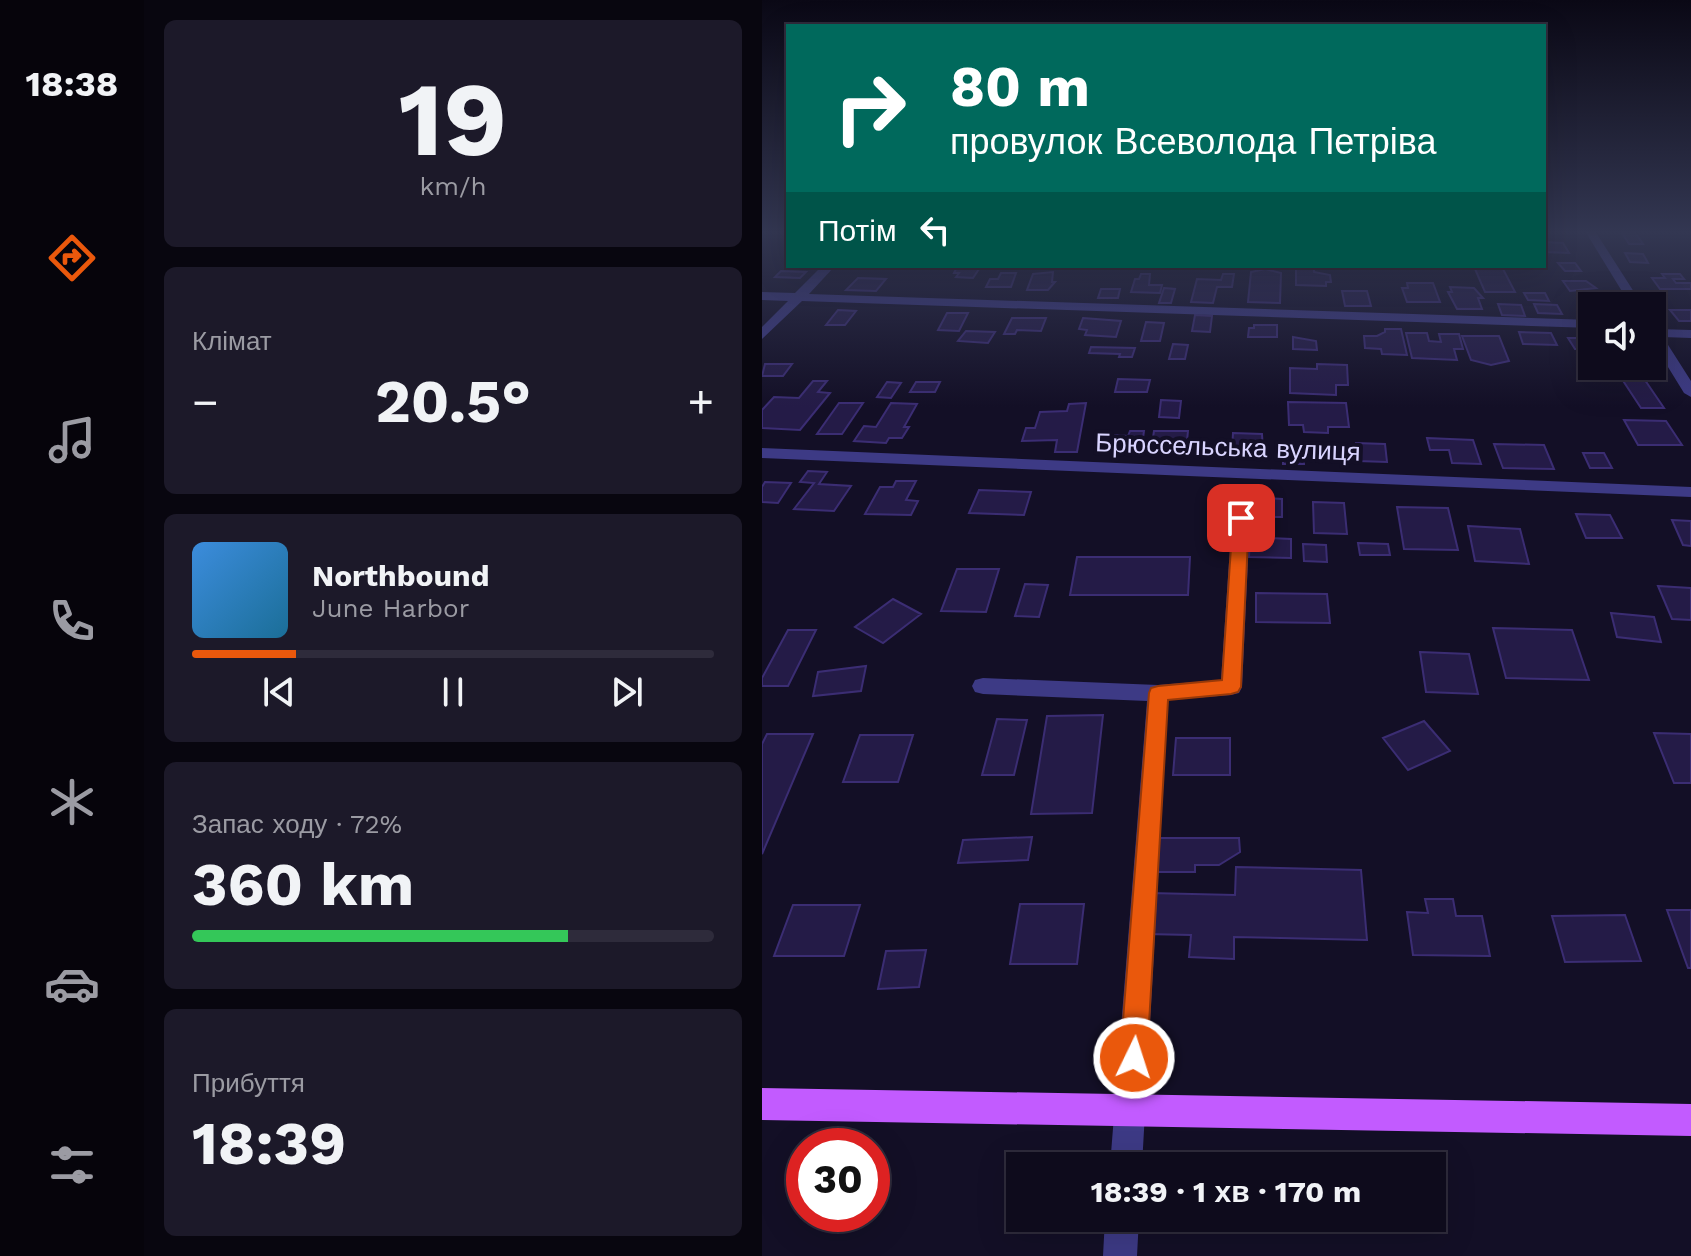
<!DOCTYPE html>
<html lang="uk">
<head>
<meta charset="utf-8">
<style>
  body { margin:0; font-family:"Work Sans",sans-serif; background:#1c1929; color:#f1f3f6; height:100vh; display:flex; flex-direction:column; font-size:30px; white-space:nowrap }
  * { box-sizing:border-box; margin:0 }
  p { font-size:26px; color:#9b9ba3 }
  .icon { flex:none; width:44px; height:44px; fill:none; stroke:currentColor; stroke-width:2; stroke-linecap:round; stroke-linejoin:round }
  .map { position:relative; flex:1; overflow:hidden }
  .sheet { display:flex; flex-direction:column; gap:20px; padding:20px; background:#08060f; width:618px }
  .sheet>* { flex:none }
  .guide { position:absolute; left:24px; top:24px; width:760px; height:244px; border-radius:0px; box-shadow:0 8px 32px #0002,0 0 0 2px #2e2b3b; background:#00695c; color:#fff; overflow:hidden }
  .fabs { position:absolute; left:816px; top:292px; display:grid; gap:16px }
  .fabs a { display:grid; place-items:center; width:88px; height:88px; border-radius:0px; background:#0e0b1c; box-shadow:0 8px 32px #0002,0 0 0 2px #2e2b3b; font-size:40px }
  .speed { position:absolute; left:24px; top:1128px; display:flex; gap:16px; font-size:40px; font-weight:700; text-align:center }
  .speed>* { display:grid; place-content:center; width:104px; height:104px; border-radius:50%; background:#0e0b1c; box-shadow:0 8px 32px #0002,0 0 0 2px #2e2b3b; line-height:1 }
  .speed .limit { border:12px solid #d22; background:#fff; color:#111 }
  .pin { position:absolute; display:grid; place-items:center; width:68px; height:68px; color:#fff; margin:-34px; border-radius:16px; box-shadow:0 4px 12px #0006 }
  .me { position:absolute; width:88px; margin:-44px; rotate:4deg; stroke-linejoin:round; filter:drop-shadow(0 0 6px #0008) }
  .turn { display:flex; align-items:center; gap:28px; height:168px; padding:0 32px; font-size:36px }
  .turn .icon { width:104px; height:104px; stroke-width:2.5 }
  .turn b { display:block; font-size:56px; line-height:68px }
  .then { display:flex; align-items:center; height:76px; padding:0 32px; background:#0003; gap:16px; font-size:30px }
  .big { font-size:60px; font-weight:700; line-height:1.1 }
  .sheet .card { flex:1; display:flex; flex-direction:column; justify-content:center; gap:12px; min-width:0; padding:0 28px; border-radius:12px; background:#1c1929 }
  .sheet .dial { align-items:center; gap:0 }
  .dial b { font-size:104px; line-height:1 }
  .song { display:flex; align-items:center; gap:24px }
  .cover { width:96px; height:96px; border-radius:12px; background:linear-gradient(135deg,hsl(210 70% 55%),hsl(200 70% 35%)) }
  .played { height:8px; border-radius:4px; background:linear-gradient(90deg,#ea580c 20%,#2e2b3b 20%) }
  .keys { display:flex; justify-content:space-around; direction:ltr }
  .heat { display:flex; justify-content:space-between; align-items:center; font-size:44px; direction:ltr }
  .charge { height:12px; border-radius:6px; background:linear-gradient(90deg,#34c759 72%,#2e2b3b 0) }
  .trip { position:absolute; left:244px; top:1152px; width:440px; height:80px; border-radius:0px; background:#0e0b1c; box-shadow:0 8px 32px #0002,0 0 0 2px #2e2b3b; font-weight:700; line-height:80px; text-align:center }
  main { display:flex; flex:1; min-height:0 }
  .dock { display:flex; flex-direction:column; width:144px; justify-content:space-around; align-items:center; background:#06040b; color:#9b9ba3 }
  .dock .icon { width:56px; height:56px }
  .dock .active { color:#ea580c }
  .dock b { font-size:36px; color:#f1f3f6 }
  .map>svg:first-child { display:block }
  .building { fill:#241b47; stroke:#3b2d73; stroke-width:2 }
  .lines { fill:none; stroke-linecap:round; stroke-linejoin:round }
  .minor { fill:#3d3a85; fill-rule:evenodd }
  .major { fill:#c25bff; fill-rule:evenodd }
  .route { fill:#ea580c; stroke:#983908; stroke-width:2 }
  .labels { text-anchor:middle; stroke-width:8; stroke-linejoin:round; paint-order:stroke }
  .street-label { font-size:26px; fill:#d9d4ff; stroke:#130f26 }
</style>
</head>
<body>
<main>
<nav class="dock">
<b>18:38</b>
<svg class="icon active" aria-label="directions" viewBox="0 0 24 24"><path d="M12 3l9 9-9 9-9-9zM9 14v-3h6M13 9l2 2-2 2"/></svg>
<svg class="icon" aria-label="music" viewBox="0 0 24 24"><path d="M9 18V5l10-2v13"/><circle cx="6" cy="18" r="3"/><circle cx="16" cy="16" r="3"/></svg>
<svg class="icon" aria-label="phone" viewBox="0 0 24 24"><path d="M5 4h4l2 5-3 2q2 4 5 5l2-3 5 2v4C11 20 4 13 5 4z"/></svg>
<svg class="icon" aria-label="climate" viewBox="0 0 24 24"><path d="M12 3v18M4 7l16 10M4 17L20 7"/></svg>
<svg class="icon" aria-label="car" viewBox="0 0 24 24"><path d="M5 17H2v-5l4-1 3-4h7l3 4 3 1v5h-3M9 17h6M6 11h13"/><circle cx="7" cy="17" r="2"/><circle cx="17" cy="17" r="2"/></svg>
<svg class="icon" aria-label="filters" viewBox="0 0 24 24"><path d="M4 7h16M4 17h16"/><circle cx="9" cy="7" r="2"/><circle cx="15" cy="17" r="2"/></svg>
</nav>
<section class="sheet">
<div class="card dial"><b>19</b><p>km/h</p></div>
<div class="card"><p>Клімат</p>
<div class="heat"><a>−</a><b class="big">20.5°</b><a>+</a></div>
</div>
<div class="card">
<div class="song"><i class="cover"></i><div><b>Northbound</b><p>June Harbor</p></div></div>
<div class="played"></div>
<div class="keys"><svg class="icon" aria-label="previous" viewBox="0 0 24 24"><path d="M18 5L8 12l10 7zM5 5v14"/></svg><svg class="icon" aria-label="pause" viewBox="0 0 24 24"><path d="M8 5v14M16 5v14"/></svg><svg class="icon" aria-label="next" viewBox="0 0 24 24"><path d="M6 5l10 7-10 7zM19 5v14"/></svg></div>
</div>
<div class="card"><p>Запас ходу · 72%</p><b class="big">360 km</b><div class="charge"></div></div>
<div class="card"><p>Прибуття</p><b class="big">18:39</b></div>
</section>
<div class="map">
<svg width="929" height="1256" viewBox="0 0 929 1256">
  <rect width="100%" height="100%" fill="#130f26"/>
  <path class="building" d="M859,231H872L881,244H867Z
    M782,242L801,243L807,253L782,252Z
    M863,253L881,254L886,263L868,262Z
    M796,263H813L819,271H803Z
    M170,266H219L211,278L194,277L197,273H192L194,269H168Z
    M534,266H552V272L568,275L569,282H564V286L534,285Z
    M503,269L519,273L518,303L486,302L489,272Z
    M713,269H741L753,292H723Z
    M19,271L44,272L38,278L13,277Z
    M291,272L290,282H293L286,290H265L271,274Z
    M239,273H254L249,287H224L228,279H236Z
    M379,274H388L387,285H400L398,293L369,292L373,279H377Z
    M461,274H472L470,287H455L451,303L429,302L435,279L459,280Z
    M900,274H918L922,279H911L914,283H929V289H898L890,278H903Z
    M96,278L124,279L114,291L84,290Z
    M801,281H824L834,288L808,291Z
    M645,283H671L678,302H645L640,288H646Z
    M688,287L712,288L721,298H716L720,309H695L686,292H690Z
    M402,288L413,289L409,303H397Z
    M339,289H358L356,298H336Z
    M580,291H605L609,306H583Z
    M762,293H783L787,301L766,300Z
    M736,304L759,305L763,316L740,315Z
    M772,304L795,305L800,314L776,313Z
    M76,310L94,311L83,325H64Z
    M908,310H929V321H917Z
    M185,313H206L197,331L176,330Z
    M433,315L450,316L448,332L430,331Z
    M250,318H284L279,331L255,330L253,334H242Z
    M321,318L359,321L354,337L323,335L325,330L317,329Z
    M384,322L402,323L398,341H379Z
    M492,325H515V337H486L487,328H492Z
    M623,329H639L645,355L620,354L619,349L603,348L602,336H615L623,332Z
    M204,331L233,332L226,343L196,341Z
    M757,332L789,333L795,345L761,344Z
    M644,333H665L667,341L679,342L677,334H697L701,349H692L695,360L650,358Z
    M700,336H737L747,361L729,365L709,360Z
    M531,337L554,341L555,350L531,349Z
    M806,338H826L830,343V359L820,349H813Z
    M411,344L426,345L423,359H407Z
    M329,347L373,348L370,357H357L358,354L327,353Z
    M3,364H30L21,376H0Z
    M555,364L585,365L586,385H574V395L528,393V368L555,369Z
    M852,367H874L902,408H879Z
    M356,379L388,380L385,392H353Z
    M51,381H65L56,392L68,393L38,430L0,428V410L12,397L37,398Z
    M125,382L139,383L129,398L115,397Z
    M154,382H178L173,392H148Z
    M399,400L419,401L417,418L397,417Z
    M526,402L584,403L587,427H566V433L542,432L541,425H527Z
    M77,403H101L80,434H55Z
    M129,403L155,404L142,427H147L140,438H127L124,443L92,441L102,426L114,427Z
    M324,403L315,452H293L295,440L260,441L264,428H273L278,412L305,411L307,404Z
    M862,420L904,421L920,445H876Z
    M368,431H382L379,452L350,451L353,435L366,436Z
    M392,431H426L424,450H389Z
    M471,433L500,434L501,451H470Z
    M665,438L711,440L719,464L690,463L687,450H668Z
    M594,443L623,444L625,462L596,461Z
    M732,444L782,445L792,469L741,468Z
    M521,445H541L542,464H521Z
    M821,453H842L850,468H828Z
    M46,471L65,472L57,484L89,486L72,511L32,509L52,483L38,482Z
    M134,481H154L144,500L156,501L149,515L103,514L118,487H131Z
    M3,482L29,483L16,503L0,502V487Z
    M217,490L269,492L262,515L207,513Z
    M465,498H483V512H465Z
    M502,498L520,499V517H501Z
    M551,502L582,503L585,534L552,533Z
    M635,507L686,508L696,550L642,549Z
    M814,514L848,515L860,538H824Z
    M910,520L929,521V546L921,545Z
    M706,526L758,529L767,564L713,561Z
    M488,537L529,539V558L487,557Z
    M596,543L626,544L628,555H598Z
    M541,544L564,545L565,562L542,561Z
    M315,557H428L426,595H308Z
    M195,569H237L224,612L179,611Z
    M263,584L286,585L277,617L253,616Z
    M896,586L929,588V620L910,619Z
    M494,593L565,594L568,623L494,622Z
    M131,599L159,614L121,643L93,627Z
    M849,613L892,617L899,642L855,637Z
    M731,628L810,630L827,680L744,678Z
    M26,630H54L26,686H0V678Z
    M658,652L707,654L716,694L664,692Z
    M104,666L99,691L51,696L56,672Z
    M341,715L330,813L269,814L285,716Z
    M235,719L265,720L252,775H220Z
    M662,721L688,751L646,770L621,738Z
    M892,733L929,734V783H912Z
    M5,734H51L0,854V744Z
    M98,735H151L136,782H81Z
    M414,738H468V775H411Z
    M270,837L266,860L196,863L201,840Z
    M392,838H477L478,852L457,865H433V872H390Z
    M474,867L599,870L605,940L472,937V959L427,957L429,935L384,934L388,893L473,895Z
    M663,899H691L694,916H720L728,956L651,955L645,912L666,913Z
    M258,904H322L315,964H248Z
    M31,905H98L82,956H12Z
    M905,910H929V968H926Z
    M863,915L879,961L803,962L790,916Z
    M164,950L157,987L116,989L124,951Z"/>
  <g class="lines">
    <path class="minor" d="M823,231H833L881,306H869Z
      M60,266H73L47,294L830,320V328L40,301L0,339V327L26,301L0,300V292L33,293Z
      M890,326L896,329L929,330V338L901,337L929,381V397L922,393L890,341Z
      M0,448L929,487V497L0,458Z
      M479,513L488,518L480,687L477,693L469,695L406,700L380,1166H348L385,701L221,694L213,692L210,686L213,680L221,678L396,685L459,680L470,518Z
      M343,1218H377L375,1256H341Z"/>
    <path class="major" d="M0,1088L929,1104V1136L0,1120Z"/>
  </g>
  <linearGradient id="sky" x2="0" y2="1"><stop stop-color="#0a0815"/><stop offset="0.57" stop-color="#333752"/><stop offset="1" stop-color="#333752" stop-opacity="0"/></linearGradient>
  <rect width="929" height="407" fill="url(#sky)"/>
  <path class="route" d="M479,513L487,518L479,687L476,692L469,694L406,700L385,1058L381,1067L372,1071L362,1067L358,1058L387,693L389,688L396,686L460,680L471,518Z"/>
  <g class="labels">
    <g class="street-label">
      <text transform="translate(466 447) rotate(2)" y="9">Брюссельська вулиця</text>
    </g>
  </g>
</svg>
<div class="fabs">
<a><svg class="icon" aria-label="sound" viewBox="0 0 24 24"><path d="M4 9h4l5-4v14l-5-4H4zM17 9q2 3 0 6"/></svg></a>
</div>
<div class="speed"><div class="limit">30</div></div>
<div class="pin" style="left:479px;top:518px;background:#d93025"><svg class="icon" aria-label="arrive" viewBox="0 0 24 24"><path d="M6 21V4h12l-3 4 3 4H6"/></svg></div>
<svg class="me" style="left:372px;top:1058px" viewBox="-20 -20 40 40"><circle r="17" fill="#ea580c" stroke="#fff" stroke-width="3"/><path d="M0-11L8 9 0 5-8 9z" fill="#fff"/></svg>
<div class="trip">18:39 · 1 хв · 170 m</div>
<div class="guide">
<div class="turn"><svg class="icon" aria-label="right" viewBox="0 0 24 24"><path d="M7 20v-9h11M14 6l5 5-5 5"/></svg><div><b>80 m</b>провулок Всеволода Петріва</div></div>
<div class="then">Потім<svg class="icon" aria-label="left" viewBox="0 0 24 24"><path d="M17 20v-9H6M10 6l-5 5 5 5"/></svg></div>
</div>
</div>
</main>
</body>
</html>
